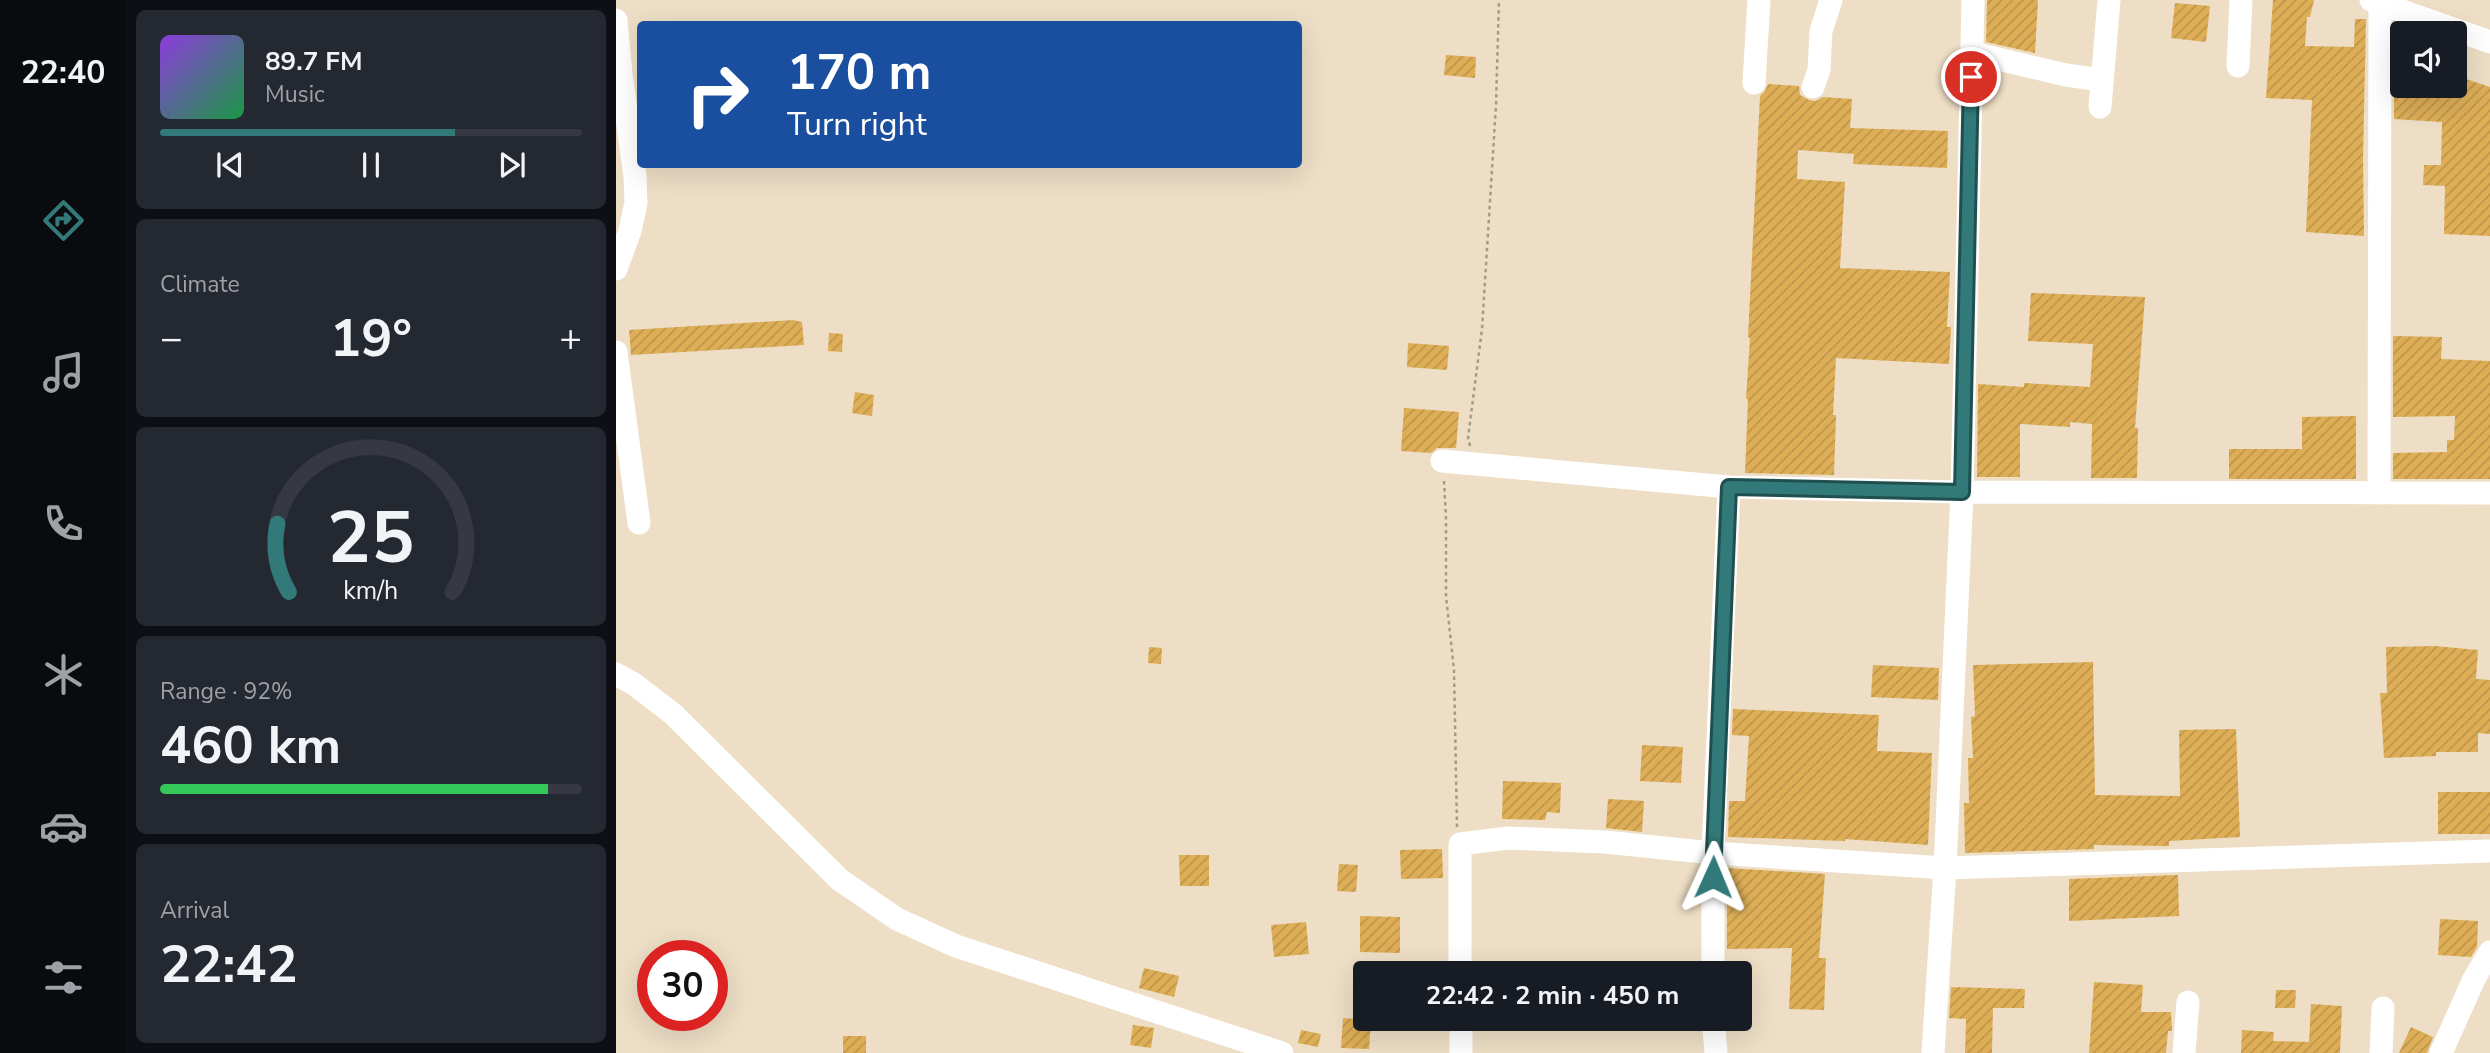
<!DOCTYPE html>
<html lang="en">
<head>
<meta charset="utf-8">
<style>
  body { margin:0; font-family:"Nunito Sans",sans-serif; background:#242831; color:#f1f3f6; height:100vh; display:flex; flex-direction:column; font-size:26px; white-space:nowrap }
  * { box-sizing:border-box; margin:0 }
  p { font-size:23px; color:#9ea1a6 }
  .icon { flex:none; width:38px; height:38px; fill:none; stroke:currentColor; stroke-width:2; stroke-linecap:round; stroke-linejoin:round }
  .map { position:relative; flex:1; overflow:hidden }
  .side { display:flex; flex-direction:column; gap:10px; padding:10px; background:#0d0f14; width:490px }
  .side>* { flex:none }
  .top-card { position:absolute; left:21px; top:21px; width:665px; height:147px; border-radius:7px; box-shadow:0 7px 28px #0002; background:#1a4fa0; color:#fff; overflow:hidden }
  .tools { position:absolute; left:1774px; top:21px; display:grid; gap:14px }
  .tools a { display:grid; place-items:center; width:77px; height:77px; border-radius:7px; background:#171b24; box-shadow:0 7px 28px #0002; font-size:35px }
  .speed { position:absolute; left:21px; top:940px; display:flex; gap:14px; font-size:35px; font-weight:700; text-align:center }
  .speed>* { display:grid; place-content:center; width:91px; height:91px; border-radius:50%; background:#171b24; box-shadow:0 7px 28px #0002; line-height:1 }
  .speed .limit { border:10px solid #d22; background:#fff; color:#111 }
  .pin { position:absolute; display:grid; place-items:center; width:60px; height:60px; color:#fff; margin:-30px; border:4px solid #fff; border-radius:50%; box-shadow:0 2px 7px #0007 }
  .me { position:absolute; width:77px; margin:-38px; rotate:1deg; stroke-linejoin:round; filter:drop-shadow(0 0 5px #0008) }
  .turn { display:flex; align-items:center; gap:24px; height:147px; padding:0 35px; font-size:32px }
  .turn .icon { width:91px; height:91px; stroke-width:2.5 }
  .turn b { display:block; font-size:49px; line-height:60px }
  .big { font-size:52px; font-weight:700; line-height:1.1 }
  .side .widget { flex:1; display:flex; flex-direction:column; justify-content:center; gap:10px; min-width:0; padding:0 24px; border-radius:10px; background:#242831 }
  .side .dial { align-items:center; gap:0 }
  .dial svg { height:182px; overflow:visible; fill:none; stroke:#363941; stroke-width:7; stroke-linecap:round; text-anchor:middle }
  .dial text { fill:#f1f3f6; stroke:none }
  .song { display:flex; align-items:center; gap:21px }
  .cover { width:84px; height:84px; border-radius:10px; background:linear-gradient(135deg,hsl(270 70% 55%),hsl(140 70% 35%)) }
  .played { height:7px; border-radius:4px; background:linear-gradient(90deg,#317a79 70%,#363941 70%) }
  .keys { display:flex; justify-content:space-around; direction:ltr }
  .heat { display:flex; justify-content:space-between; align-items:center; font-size:38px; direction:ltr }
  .charge { height:10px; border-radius:5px; background:linear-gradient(90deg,#34c759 92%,#363941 0) }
  .trip { position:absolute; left:737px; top:961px; width:399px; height:70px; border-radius:7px; background:#171b24; box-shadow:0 7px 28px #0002; font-weight:700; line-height:70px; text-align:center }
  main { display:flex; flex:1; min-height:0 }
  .tabs { display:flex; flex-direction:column; width:126px; justify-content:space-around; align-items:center; background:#090b0e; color:#9ea1a6 }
  .tabs .icon { width:49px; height:49px }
  .tabs .on { color:#317a79 }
  .tabs b { font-size:32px; color:#f1f3f6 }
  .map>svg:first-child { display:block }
  .building { fill:url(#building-hatch) }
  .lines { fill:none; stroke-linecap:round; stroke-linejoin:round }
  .path { stroke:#a59a86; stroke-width:2.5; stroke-dasharray:3.5 3.5; stroke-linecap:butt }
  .minor { stroke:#fff; stroke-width:23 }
  .route-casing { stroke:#204f4f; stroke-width:18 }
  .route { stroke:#317a79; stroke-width:12 }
</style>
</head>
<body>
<main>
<nav class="tabs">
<b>22:40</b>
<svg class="icon on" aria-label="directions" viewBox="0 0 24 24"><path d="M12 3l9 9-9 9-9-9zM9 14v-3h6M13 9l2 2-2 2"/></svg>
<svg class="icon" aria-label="music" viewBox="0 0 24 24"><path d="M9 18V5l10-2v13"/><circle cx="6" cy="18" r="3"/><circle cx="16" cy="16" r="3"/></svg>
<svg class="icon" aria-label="phone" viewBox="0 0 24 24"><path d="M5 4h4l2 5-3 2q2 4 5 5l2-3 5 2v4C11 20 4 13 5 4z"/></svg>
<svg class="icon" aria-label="climate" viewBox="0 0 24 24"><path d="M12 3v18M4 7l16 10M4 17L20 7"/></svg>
<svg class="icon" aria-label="car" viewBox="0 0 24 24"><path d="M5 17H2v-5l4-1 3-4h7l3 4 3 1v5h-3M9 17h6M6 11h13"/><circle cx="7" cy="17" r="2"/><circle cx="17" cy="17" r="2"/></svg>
<svg class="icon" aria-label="filters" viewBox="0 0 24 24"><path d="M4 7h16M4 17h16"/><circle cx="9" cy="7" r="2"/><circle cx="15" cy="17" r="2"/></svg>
</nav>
<section class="side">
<div class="widget">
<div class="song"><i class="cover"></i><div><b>89.7 FM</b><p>Music</p></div></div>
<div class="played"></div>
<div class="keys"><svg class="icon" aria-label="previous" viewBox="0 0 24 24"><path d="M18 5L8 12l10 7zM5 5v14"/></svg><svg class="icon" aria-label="pause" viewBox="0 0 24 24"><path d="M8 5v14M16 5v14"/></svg><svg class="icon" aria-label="next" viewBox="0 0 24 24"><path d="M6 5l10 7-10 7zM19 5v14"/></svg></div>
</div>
<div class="widget"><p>Climate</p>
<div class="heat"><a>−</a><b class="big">19°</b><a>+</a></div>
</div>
<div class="widget dial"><svg viewBox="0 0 100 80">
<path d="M14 69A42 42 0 1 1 86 69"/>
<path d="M14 69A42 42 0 0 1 9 39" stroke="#317a79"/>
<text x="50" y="56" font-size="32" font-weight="700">25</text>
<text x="50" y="72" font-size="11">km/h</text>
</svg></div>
<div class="widget"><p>Range · 92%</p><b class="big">460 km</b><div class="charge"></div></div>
<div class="widget"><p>Arrival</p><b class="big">22:42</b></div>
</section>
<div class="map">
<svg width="1874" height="1053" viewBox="0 0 1874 1053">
  <defs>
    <pattern id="building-hatch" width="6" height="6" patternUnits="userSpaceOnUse" patternTransform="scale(1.75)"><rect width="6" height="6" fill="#deae57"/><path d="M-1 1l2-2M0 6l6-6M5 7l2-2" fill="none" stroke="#be954b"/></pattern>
  </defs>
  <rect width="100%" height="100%" fill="#eddec5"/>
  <path class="building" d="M1371,0H1422L1419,53L1370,42Z
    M1657,0H1698L1694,17H1691L1689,46L1738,47L1739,19H1750L1747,159L1748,236L1690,232L1696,100L1650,98Z
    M1559,3L1594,6L1590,42L1555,38Z
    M1778,39L1787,41V86H1839V79L1847,78L1874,87V236L1828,234L1829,186L1807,185L1808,165H1825L1826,122L1778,119Z
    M830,55L860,57L859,78L828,75Z
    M1152,84L1183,86L1184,95L1193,100L1200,101L1207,97L1236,99L1234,128L1332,131L1331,168L1237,164L1238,154L1182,150L1181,179L1229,182L1224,268L1334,272L1331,327H1335L1333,364L1220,358L1217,415H1220L1218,475L1129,473L1132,399H1130L1134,338L1132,337L1144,96L1149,91Z
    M1415,293L1529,297L1519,428H1522L1521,478H1475L1476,424L1454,422V427L1404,424V477H1361L1362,384L1408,387V383L1474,387L1477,344L1412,341Z
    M177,320L186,322L188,345L15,355L13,330Z
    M213,333L227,334L226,352L212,351Z
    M1777,336L1826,337L1825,359L1874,361V479H1777V453L1831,452V440H1838L1839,416L1777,417Z
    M792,343L833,346L831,370L791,367Z
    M239,392L258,395L256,416L236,413Z
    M788,408L843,412L840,448H821L815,453L785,451Z
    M1740,416V479H1613V449H1686V417Z
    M1819,646L1862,650L1860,679L1874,680V734L1862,733V752H1820V756L1768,758L1764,693H1771L1770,647Z
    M533,647L546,648L545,664L532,663Z
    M1477,662L1479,795L1564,796L1563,730L1620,729L1624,837L1553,841V846L1478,845V849L1349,853L1348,803H1353L1352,758H1357L1355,717L1359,716L1357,665Z
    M1257,665L1323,668L1322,700L1255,697Z
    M1117,709L1263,715L1261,751L1316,753L1312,845L1229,839V841L1112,837L1113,801H1129L1133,736L1116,735Z
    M1026,745L1067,747L1065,783L1024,781Z
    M887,781L945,783L944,813L931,812L929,820L886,819Z
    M1822,792H1874V834H1822Z
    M992,799L1028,801L1026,832L990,828Z
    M826,849L827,878L785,879L784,850Z
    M563,855H593V886H564Z
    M723,864L742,865L740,892L721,891Z
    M1111,868L1209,874L1203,958H1210L1208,1010L1173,1009L1176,948L1111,949Z
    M1562,875L1563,916L1453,921V879Z
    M744,916L784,917V953L744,952Z
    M1824,919L1862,921L1861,947L1855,957L1822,955Z
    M690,922L693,954L658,957L655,925Z
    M528,968L563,976L558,997L523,988Z
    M1478,982L1527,985L1525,1012H1555L1556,1031H1552L1550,1053H1473Z
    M1335,987L1409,989L1408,1008H1377L1376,1053H1349L1350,1019L1333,1018Z
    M1660,990H1680L1679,1008H1659Z
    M1695,1004L1726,1006L1724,1053H1625L1626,1030L1658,1032L1657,1041L1693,1042Z
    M727,1018L755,1020L753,1049L725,1048Z
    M517,1025L538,1028L535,1048L514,1045Z
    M1795,1027L1817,1037L1811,1053H1783Z
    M685,1030L705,1034L702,1047L682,1043Z
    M227,1036H250V1053H227Z"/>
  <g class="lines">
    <path class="path" d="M854,446L852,438L866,329L880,105L883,0
      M828,481L830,518V596L838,670L841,827"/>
    <path class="minor" d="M1755,0L1874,42
      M0,20L5,74L19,177L20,203L14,231L0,269
      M1356,50L1361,54L1450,75L1485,80
      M1622,66L1625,0
      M1138,83L1143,0
      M1197,87L1203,70L1205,31L1215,0
      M1484,107L1493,0
      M0,352L23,523
      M826,461L1113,487L1346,492L1874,493
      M1763,493L1764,0
      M0,674L18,684L57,714L224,880L281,919L340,946L666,1053
      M844,973V844L893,838L989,842L1097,853L1329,868L1874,851
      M1097,973V853L1113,487
      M845,1018V1053
      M1097,1018L1100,1053
      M1317,1053L1329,868L1346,492L1357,0
      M1568,1053L1572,1002
      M1765,1053L1767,1008
      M1825,1053L1858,979L1874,952"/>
  </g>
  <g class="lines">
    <defs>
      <path id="route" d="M1097,877L1113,487L1346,492L1355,77"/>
    </defs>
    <use href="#route" class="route-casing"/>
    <use href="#route" class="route"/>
  </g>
</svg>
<div class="tools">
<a><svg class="icon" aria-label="sound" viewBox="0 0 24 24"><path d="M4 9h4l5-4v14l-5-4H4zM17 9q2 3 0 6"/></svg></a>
</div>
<div class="speed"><div class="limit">30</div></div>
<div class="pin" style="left:1355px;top:77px;background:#d93025"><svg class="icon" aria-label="arrive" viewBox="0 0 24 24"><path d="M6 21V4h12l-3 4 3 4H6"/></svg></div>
<svg class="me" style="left:1097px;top:877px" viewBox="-20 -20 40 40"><path d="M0-17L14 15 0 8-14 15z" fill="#317a79" stroke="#fff" stroke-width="4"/></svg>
<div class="trip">22:42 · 2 min · 450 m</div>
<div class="top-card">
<div class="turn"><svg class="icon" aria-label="right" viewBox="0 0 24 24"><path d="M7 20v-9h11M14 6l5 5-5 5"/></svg><div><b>170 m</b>Turn right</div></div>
</div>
</div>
</main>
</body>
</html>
